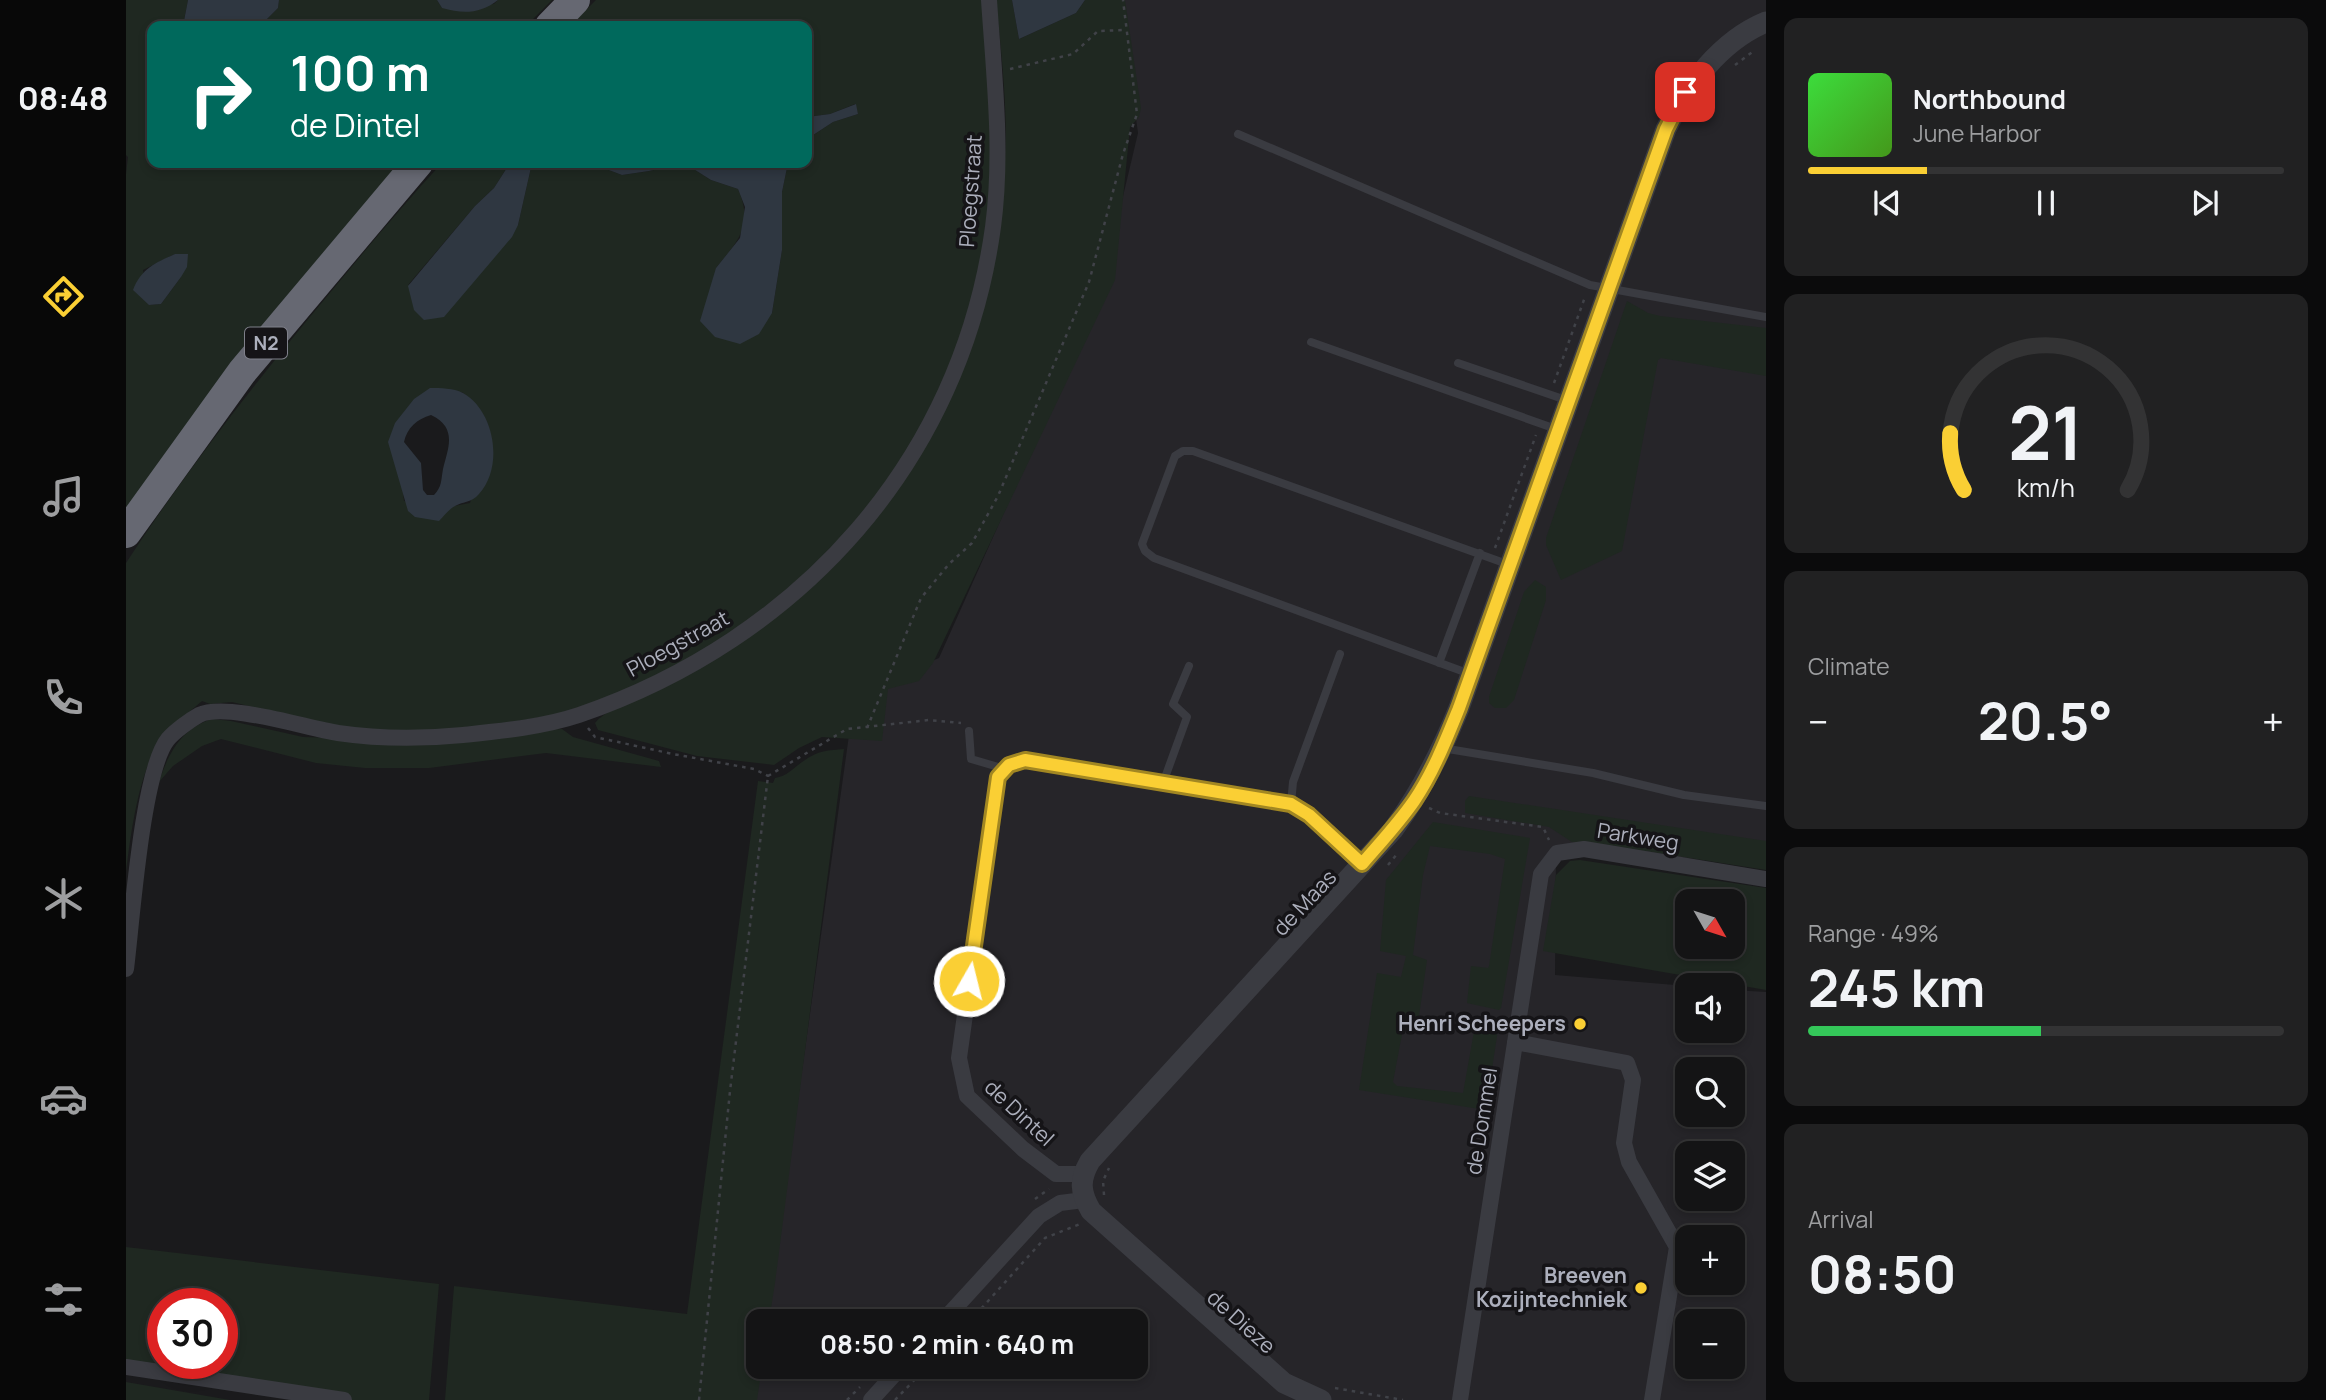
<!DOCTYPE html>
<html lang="en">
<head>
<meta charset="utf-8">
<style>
  body { margin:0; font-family:Manrope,sans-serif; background:#212122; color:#f1f3f6; height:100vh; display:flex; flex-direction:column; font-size:26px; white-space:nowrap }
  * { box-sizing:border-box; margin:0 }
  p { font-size:23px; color:#9d9ea0 }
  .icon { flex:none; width:38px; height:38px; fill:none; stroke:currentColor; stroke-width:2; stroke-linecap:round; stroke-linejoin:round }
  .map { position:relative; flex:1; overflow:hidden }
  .details { display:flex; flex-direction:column; gap:18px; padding:18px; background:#0b0b0c; width:560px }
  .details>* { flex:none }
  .guide { position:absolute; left:21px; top:21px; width:665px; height:147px; border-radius:14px; box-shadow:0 4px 10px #0003,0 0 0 2px #333334; background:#00695c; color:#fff; overflow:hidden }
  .needle { width:46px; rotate:129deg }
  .fabs { position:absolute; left:1549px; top:889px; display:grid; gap:14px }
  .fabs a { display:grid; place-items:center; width:70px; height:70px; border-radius:14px; background:#141415; box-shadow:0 4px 10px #0003,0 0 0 2px #333334; font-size:35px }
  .speed { position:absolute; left:21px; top:1288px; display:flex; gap:14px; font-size:35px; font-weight:700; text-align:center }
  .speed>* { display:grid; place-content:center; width:91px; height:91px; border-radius:50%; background:#141415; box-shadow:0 4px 10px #0003,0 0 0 2px #333334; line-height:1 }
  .speed .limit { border:10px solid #d22; background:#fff; color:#111 }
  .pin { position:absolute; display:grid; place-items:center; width:60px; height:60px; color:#fff; margin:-30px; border-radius:14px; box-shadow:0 4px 10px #0006 }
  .me { position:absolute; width:77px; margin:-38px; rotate:8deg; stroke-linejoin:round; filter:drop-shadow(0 0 5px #0008) }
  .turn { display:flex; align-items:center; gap:24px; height:147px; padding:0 28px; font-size:32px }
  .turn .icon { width:91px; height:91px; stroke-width:2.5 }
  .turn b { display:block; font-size:49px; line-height:60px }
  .big { font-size:52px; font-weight:700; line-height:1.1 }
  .details .card { flex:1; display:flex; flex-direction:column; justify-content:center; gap:10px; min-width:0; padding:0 24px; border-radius:14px; background:#212122 }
  .details .dial { align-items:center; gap:0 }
  .dial svg { height:182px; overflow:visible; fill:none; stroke:#333334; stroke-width:7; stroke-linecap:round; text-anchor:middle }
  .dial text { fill:#f1f3f6; stroke:none }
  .song { display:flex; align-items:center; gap:21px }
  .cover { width:84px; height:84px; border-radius:10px; background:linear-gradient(135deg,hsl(120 70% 55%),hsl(100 70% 35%)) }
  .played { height:7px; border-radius:4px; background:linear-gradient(90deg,#facf34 25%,#333334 25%) }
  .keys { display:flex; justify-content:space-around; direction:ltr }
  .heat { display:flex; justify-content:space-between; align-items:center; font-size:38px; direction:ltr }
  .charge { height:10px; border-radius:5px; background:linear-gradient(90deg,#34c759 49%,#333334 0) }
  .trip { position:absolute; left:620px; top:1309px; width:402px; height:70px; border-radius:14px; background:#141415; box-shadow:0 4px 10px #0003,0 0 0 2px #333334; font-weight:700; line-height:70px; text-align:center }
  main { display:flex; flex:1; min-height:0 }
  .dock { display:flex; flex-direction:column; width:126px; justify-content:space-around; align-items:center; background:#080808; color:#9d9ea0 }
  .dock .icon { width:49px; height:49px }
  .dock .current { color:#facf34 }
  .dock b { font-size:32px; color:#f1f3f6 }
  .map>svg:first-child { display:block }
  .built { fill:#262529; fill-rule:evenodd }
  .green { fill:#1f2821; fill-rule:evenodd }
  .water { fill:#2f3741; fill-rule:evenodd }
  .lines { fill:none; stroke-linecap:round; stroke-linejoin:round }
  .path { stroke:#404248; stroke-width:2.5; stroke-dasharray:3.5 5; stroke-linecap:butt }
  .service { stroke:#3a3b41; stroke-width:8 }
  .minor { stroke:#3a3b41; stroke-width:16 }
  .tertiary { stroke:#3a3b41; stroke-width:21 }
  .motorway { stroke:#666872; stroke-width:30 }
  .route-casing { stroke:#a28722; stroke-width:18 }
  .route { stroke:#facf34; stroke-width:12 }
  .poi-dot { fill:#facf34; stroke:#151417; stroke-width:2.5 }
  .labels { text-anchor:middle; stroke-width:7; stroke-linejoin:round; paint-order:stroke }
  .shield { fill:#151417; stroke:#7f808a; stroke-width:2 }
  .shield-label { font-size:19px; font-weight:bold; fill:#acafbc }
  .street-label { font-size:21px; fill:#acafbc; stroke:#151417 }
  .poi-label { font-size:21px; font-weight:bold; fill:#acafbc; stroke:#151417; text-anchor:end }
</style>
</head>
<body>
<main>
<nav class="dock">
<b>08:48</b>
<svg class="icon current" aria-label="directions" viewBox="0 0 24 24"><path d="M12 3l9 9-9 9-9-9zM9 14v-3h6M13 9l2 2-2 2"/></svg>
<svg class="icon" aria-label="music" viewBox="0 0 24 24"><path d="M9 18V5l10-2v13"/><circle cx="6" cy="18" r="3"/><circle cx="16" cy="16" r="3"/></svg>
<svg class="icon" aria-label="phone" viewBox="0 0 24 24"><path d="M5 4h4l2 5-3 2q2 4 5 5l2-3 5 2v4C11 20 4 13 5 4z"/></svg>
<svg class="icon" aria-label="climate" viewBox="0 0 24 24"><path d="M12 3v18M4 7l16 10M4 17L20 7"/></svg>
<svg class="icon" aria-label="car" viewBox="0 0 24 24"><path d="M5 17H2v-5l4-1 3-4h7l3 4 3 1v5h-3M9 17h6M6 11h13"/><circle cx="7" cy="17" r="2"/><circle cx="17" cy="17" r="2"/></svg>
<svg class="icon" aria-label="filters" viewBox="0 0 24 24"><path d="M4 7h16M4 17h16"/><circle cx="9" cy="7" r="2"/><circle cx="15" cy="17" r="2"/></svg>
</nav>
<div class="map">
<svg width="1640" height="1400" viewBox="0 0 1640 1400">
  <rect width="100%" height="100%" fill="#1a1a1c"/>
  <path class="built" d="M994,0H1640V859L1430,855L1429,975L1561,986V1031H1606L1607,990L1640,992V1400H630L635,1367H1010V1321H641L724,728L764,679L813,658L972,302L1012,133ZM1561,1069H1606V1115H1561ZM1561,1153H1606V1199H1561ZM1561,1237H1606V1283H1561ZM1561,1321H1606V1367H1561Z"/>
  <path class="green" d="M0,0H62L57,26H26V163H276L0,513V174L2,157L0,155ZM49,254L55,277L35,304L23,305L17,270Z
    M153,0H311L316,8L368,4L372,0H426L400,26H134L152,8Z
    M470,0H857L867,157L855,269L821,377L794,431L744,507L655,599L560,662L477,701L427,715L334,731H263L212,727L106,702L84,704L76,701C64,712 50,722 40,733C13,764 5,833 0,872V563C60,471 128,384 198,300C237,253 275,207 316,163H384L368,188L349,206L282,285L392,225L406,163H477L480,169L496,175L523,171L558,163L585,180L612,189C628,225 612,241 590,268L646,313L656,250V192L662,163H681V139L707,122L732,114L729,104L704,114L681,117V26H444ZM336,392C383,431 361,454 344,503L328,506L278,501L269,423Z
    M870,0H886L893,39L950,13L959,0H999L1015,108L1013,117L1004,127L989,280L807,663L793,681L762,689L756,741L696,737L673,748L648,765L571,756L472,730L469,723C485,703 543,686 567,672C595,657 621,638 646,619C793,513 872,336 879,158C882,109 875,50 870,0Z
    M1501,301L1522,313L1534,316L1640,328V376L1535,358L1532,360L1496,551L1435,580L1420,545V538Z
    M1409,580L1420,587V600L1388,700L1380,708H1369L1363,703V697L1398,592Z
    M87,719L105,721L177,737L211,738L436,729L447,737L533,761L535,767L420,753L303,768H239L190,763L95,739L76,746L47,766L33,782C42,754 56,727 87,719Z
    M718,749L649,1283L643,1321H632V1367H636L631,1400H319L328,1286L561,1314L632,781L647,783L649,778C662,776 668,767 679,760C691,751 703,750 718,749Z
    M1343,796L1640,841V870L1475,844L1446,842L1423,827L1339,813V801Z
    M1307,822L1404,838L1375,1008L1373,1010L1341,1003L1345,966L1362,968L1363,966L1379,859L1364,854L1304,846L1297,875L1287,955L1301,960L1293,1016L1279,1018L1267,1082L1271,1086L1337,1093L1349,1026L1372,1029L1360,1110L1233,1090L1251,973L1275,977L1280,956L1254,951L1260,880Z
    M1454,860L1640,888V990L1417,951L1430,875L1444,861ZM1561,901H1606V947H1561Z
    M0,1247L313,1284L303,1400H197L0,1365ZM37,1304H96V1363H37Z
    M0,1382L104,1400H0Z"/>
  <path class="water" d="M62,0H153L152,8L134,26H57Z
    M311,0H372C354,14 337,14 316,8Z
    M886,0H959L950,13L893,39Z
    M730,104L732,114L707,122L681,139V117L704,114Z
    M384,163H406L392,225L386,237L318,317L298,320L288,310L282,286L349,206L368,188Z
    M477,163H662L656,192V250L646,313L633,334L614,344L589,337L574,321L590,268L614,238L619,207L612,189L585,180L558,163L523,171L496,175L480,169Z
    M49,254H62L61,267L55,277L35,304L23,305L7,290C15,269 29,263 49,254Z
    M304,388C315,388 327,388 337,393C369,411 378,467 353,494C345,503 338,501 329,506C323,509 318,516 313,521L289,517L282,511L262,442L269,423L288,399ZM305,415C332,428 322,448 317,469C315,480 316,487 308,495H301L297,490L295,463L278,442C281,428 291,419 305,415Z"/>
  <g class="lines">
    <path class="path" d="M1609,65L1629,50
      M884,69L947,54L972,31L999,30
      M1428,383L1459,297
      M1369,548L1410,435
      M462,728L469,737L547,754L628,769L642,776
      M741,728L795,598L823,564L846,543L872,496L963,282L997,154L1011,114L997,0
      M642,776L721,729L803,720L835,723
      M1303,808L1314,813L1417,827L1423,840
      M1262,865L1271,854
      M978,1195L977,1181L983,1168
      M909,1199L923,1189
      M795,1321L804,1311
      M844,1321L919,1238L954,1224
      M1209,1388L1277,1400
      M573,1400L604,1091L642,776
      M721,1400L734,1387
      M769,1400L801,1367"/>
    <path class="service" d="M1112,134L1464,285L1640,317
      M1185,342L1430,429
      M1332,363L1440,400
      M1313,663L1354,553
      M1344,674L1028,558L1019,551L1016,544L1049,456L1057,451H1067L1381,564
      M843,731L845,759L879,769
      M1316,748L1467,773L1558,795L1640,806
      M1037,783L1061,717L1047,704L1063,666
      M1165,804L1167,782L1214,654"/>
    <path class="minor" d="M0,969C6,922 16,771 42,739C49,731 64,720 73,715C100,702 180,728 212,733C253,739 296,739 337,735C375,731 417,727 453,715C674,639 835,461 867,227C877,152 868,75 863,0
      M1389,1042L1501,1063L1507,1080L1498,1143L1503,1162L1551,1247L1526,1400
      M957,1174H930L897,1149L841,1096L833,1058L872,777L883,765L899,760L1165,804L1183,815L1236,864
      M817,1321L913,1216L934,1203L958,1200
      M0,1367L218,1400
      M745,1400L775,1367
      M1334,1400L1415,874L1431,853L1458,849L1640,879"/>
    <path class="tertiary" d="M1195,1400L1158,1383L965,1211C954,1192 953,1180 964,1161L1267,830C1295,792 1315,753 1333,708L1540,129C1561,86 1594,41 1640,22"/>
    <path class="motorway" d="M424,26L449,0
      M0,533L116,372L292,163"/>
  </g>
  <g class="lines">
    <defs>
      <path id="route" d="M843,981L872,777L883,765L899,760L1165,804L1183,815L1236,864C1254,843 1272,824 1288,801C1307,773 1320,740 1333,708L1540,129L1559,92"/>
    </defs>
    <use href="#route" class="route-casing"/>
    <use href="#route" class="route"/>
  </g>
  <g class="poi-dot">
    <circle cx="1454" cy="1024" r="7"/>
    <circle cx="1515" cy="1288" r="7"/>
  </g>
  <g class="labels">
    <rect class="shield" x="119" y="327.5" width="42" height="31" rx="5"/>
    <g class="shield-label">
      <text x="140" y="350">N2</text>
    </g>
    <g class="street-label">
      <text transform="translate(845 191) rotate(-86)" y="7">Ploegstraat</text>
      <text transform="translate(552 644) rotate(-29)" y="7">Ploegstraat</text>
      <text transform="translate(1512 837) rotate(9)" y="7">Parkweg</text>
      <text transform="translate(1179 903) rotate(-47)" y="7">de Maas</text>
      <text transform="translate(893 1113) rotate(43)" y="7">de Dintel</text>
      <text transform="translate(1356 1121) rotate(-81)" y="7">de Dommel</text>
      <text transform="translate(1115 1322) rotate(42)" y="7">de Dieze</text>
    </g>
    <g class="poi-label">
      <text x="1440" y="1031">Henri Scheepers</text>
      <text x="1501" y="1283">Breeven<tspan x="1501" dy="24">Kozijntechniek</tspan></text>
    </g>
  </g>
</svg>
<div class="fabs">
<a><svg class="needle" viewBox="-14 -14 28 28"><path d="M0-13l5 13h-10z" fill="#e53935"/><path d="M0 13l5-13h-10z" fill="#9d9ea0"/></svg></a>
<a><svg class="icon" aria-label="sound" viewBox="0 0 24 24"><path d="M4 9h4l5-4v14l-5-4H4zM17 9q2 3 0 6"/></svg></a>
<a><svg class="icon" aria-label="search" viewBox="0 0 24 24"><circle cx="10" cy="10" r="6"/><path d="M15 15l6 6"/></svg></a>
<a><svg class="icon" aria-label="layers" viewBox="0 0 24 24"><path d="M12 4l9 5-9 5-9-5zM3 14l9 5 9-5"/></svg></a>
<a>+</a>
<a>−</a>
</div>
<div class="speed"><div class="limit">30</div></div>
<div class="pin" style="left:1559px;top:92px;background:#d93025"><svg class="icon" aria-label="arrive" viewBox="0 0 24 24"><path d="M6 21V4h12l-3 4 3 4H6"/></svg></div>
<svg class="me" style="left:843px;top:981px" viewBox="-20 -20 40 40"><circle r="17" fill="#facf34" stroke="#fff" stroke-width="3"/><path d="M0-11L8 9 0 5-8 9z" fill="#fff"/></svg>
<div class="trip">08:50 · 2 min · 640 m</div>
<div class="guide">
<div class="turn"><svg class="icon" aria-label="right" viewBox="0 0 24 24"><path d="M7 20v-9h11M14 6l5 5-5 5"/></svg><div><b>100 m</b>de Dintel</div></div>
</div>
</div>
<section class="details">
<div class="card">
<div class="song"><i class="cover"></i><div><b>Northbound</b><p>June Harbor</p></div></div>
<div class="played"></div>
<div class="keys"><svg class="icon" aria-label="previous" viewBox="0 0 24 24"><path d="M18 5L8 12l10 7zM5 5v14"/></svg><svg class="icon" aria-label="pause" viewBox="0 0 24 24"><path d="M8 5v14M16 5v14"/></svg><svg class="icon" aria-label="next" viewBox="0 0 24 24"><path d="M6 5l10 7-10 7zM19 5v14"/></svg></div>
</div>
<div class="card dial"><svg viewBox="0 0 100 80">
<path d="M14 69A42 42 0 1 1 86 69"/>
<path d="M14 69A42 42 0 0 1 8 44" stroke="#facf34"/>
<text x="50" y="56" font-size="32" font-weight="700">21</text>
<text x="50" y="72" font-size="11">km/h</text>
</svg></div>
<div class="card"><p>Climate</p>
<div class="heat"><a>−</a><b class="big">20.5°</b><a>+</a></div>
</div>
<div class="card"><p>Range · 49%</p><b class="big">245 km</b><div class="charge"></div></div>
<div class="card"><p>Arrival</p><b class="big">08:50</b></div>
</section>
</main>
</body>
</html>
